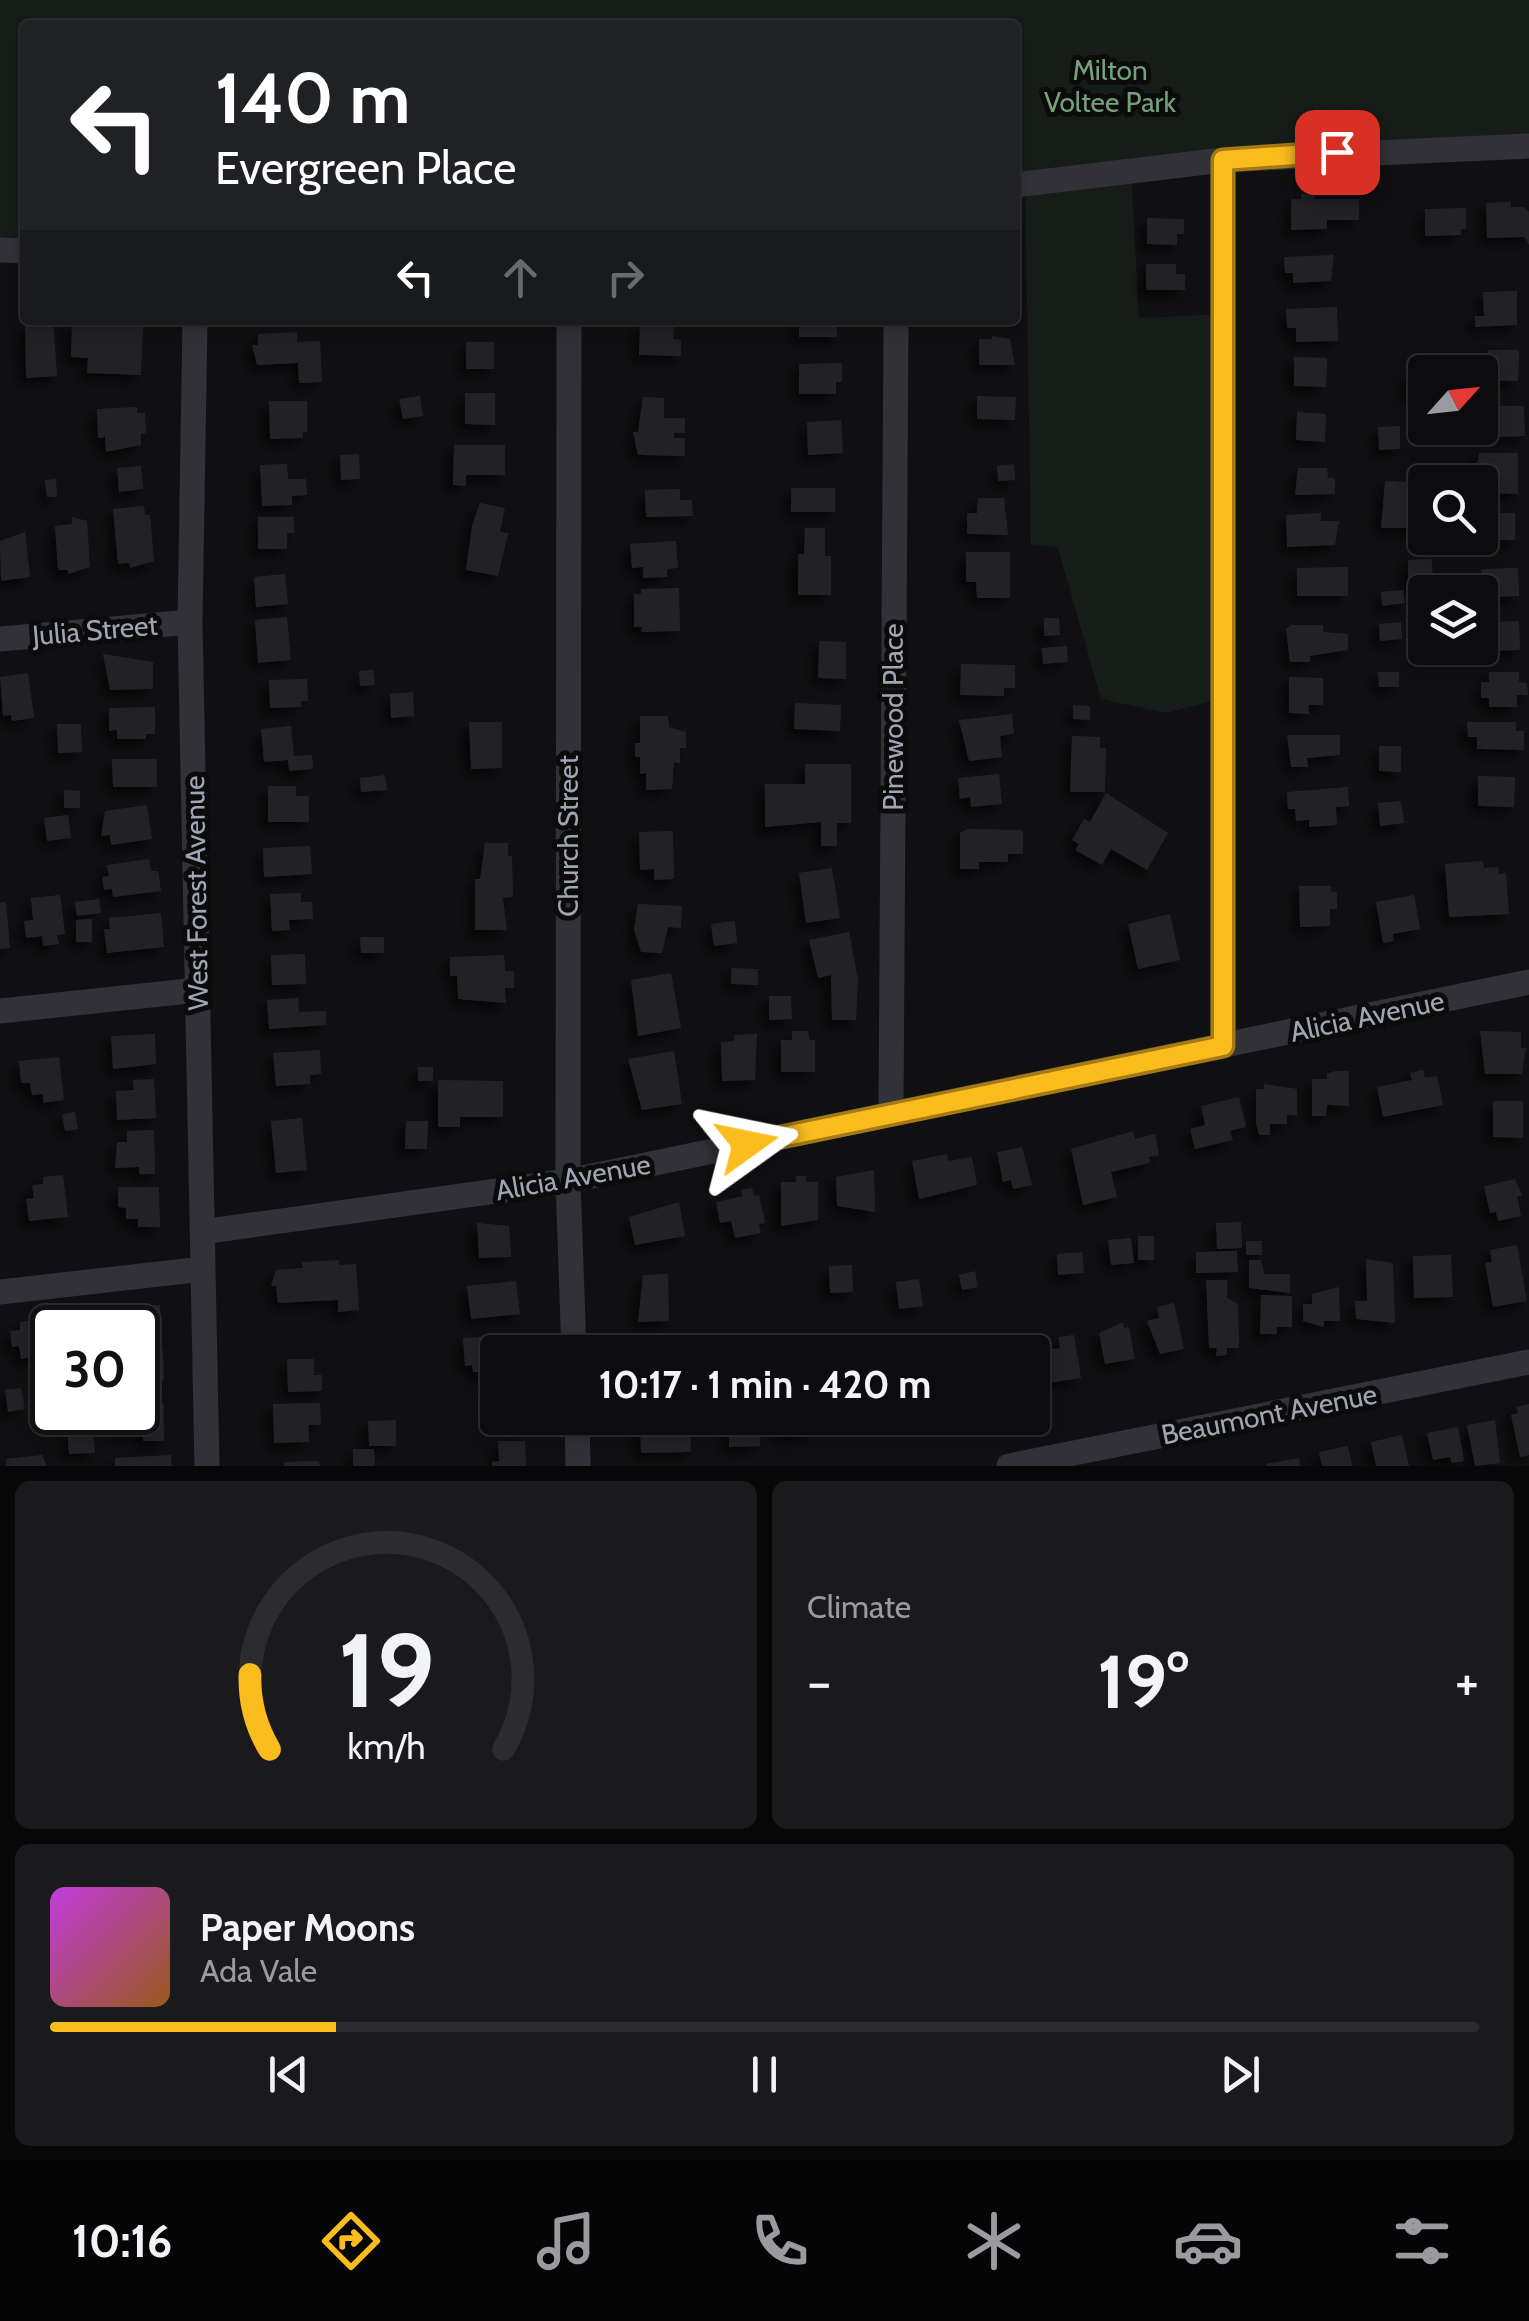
<!DOCTYPE html>
<html lang="en">
<head>
<meta charset="utf-8">
<style>
  body { margin:0; font-family:Cabin,sans-serif; background:#1a1a1c; color:#f1f3f6; height:100vh; display:flex; flex-direction:column; font-size:38px; white-space:nowrap }
  * { box-sizing:border-box; margin:0 }
  p { font-size:32px; color:#9a9b9e }
  .icon { flex:none; width:55px; height:55px; fill:none; stroke:currentColor; stroke-width:2; stroke-linecap:round; stroke-linejoin:round }
  .map { position:relative; height:1466px; overflow:hidden }
  .details { display:flex; flex-direction:column; gap:15px; padding:15px; background:#070708; flex:1 }
  .details>* { flex:none }
  .top-card { position:absolute; left:20px; top:20px; width:1000px; height:305px; border-radius:10px; box-shadow:0 5px 15px #0003,0 0 0 2px #2c2c2e; background:#202124; color:#fff; overflow:hidden }
  .needle { width:65px; rotate:63deg }
  .controls { position:absolute; left:1408px; top:355px; display:grid; gap:20px }
  .controls a { display:grid; place-items:center; width:90px; height:90px; border-radius:10px; background:#0c0c0e; box-shadow:0 5px 15px #0003,0 0 0 2px #2c2c2e; font-size:50px }
  .speed { position:absolute; left:30px; top:1305px; display:flex; gap:20px; font-size:50px; font-weight:700; text-align:center }
  .speed>* { display:grid; place-content:center; width:130px; height:130px; border-radius:50%; background:#0c0c0e; box-shadow:0 5px 15px #0003,0 0 0 2px #2c2c2e; line-height:1 }
  .speed .limit { border:5px solid #111; border-radius:15px; background:#fff; color:#111 }
  .pin { position:absolute; display:grid; place-items:center; width:85px; height:85px; color:#fff; margin:-42px; border-radius:20px; box-shadow:0 5px 15px #0006 }
  .me { position:absolute; width:110px; margin:-55px; rotate:78deg; stroke-linejoin:round; filter:drop-shadow(0 0 8px #0008) }
  .turn { display:flex; align-items:center; gap:35px; height:210px; padding:0 30px; font-size:45px }
  .turn .icon { width:130px; height:130px; stroke-width:2.5 }
  .turn b { display:block; font-size:70px; line-height:85px }
  .lanes { display:flex; align-items:center; height:95px; padding:0 30px; background:#0003; justify-content:center; gap:50px; direction:ltr }
  .lanes .off { opacity:.35 }
  .big { font-size:75px; font-weight:700; line-height:1.1 }
  .details .card { flex:1; display:flex; flex-direction:column; justify-content:center; gap:15px; min-width:0; padding:0 35px; border-radius:15px; background:#1a1a1c }
  .details .dial { align-items:center; gap:0 }
  .dial svg { height:260px; overflow:visible; fill:none; stroke:#2c2c2e; stroke-width:7; stroke-linecap:round; text-anchor:middle }
  .dial text { fill:#f1f3f6; stroke:none }
  .song { display:flex; align-items:center; gap:30px }
  .cover { width:120px; height:120px; border-radius:15px; background:linear-gradient(135deg,hsl(290 70% 55%),hsl(30 70% 35%)) }
  .played { height:10px; border-radius:5px; background:linear-gradient(90deg,#fbbc1e 20%,#2c2c2e 20%) }
  .keys { display:flex; justify-content:space-around; direction:ltr }
  .heat { display:flex; justify-content:space-between; align-items:center; font-size:55px; direction:ltr }
  .details .tiles { flex:1; display:grid; gap:15px; grid-template-columns:1fr 1fr }
  .card:last-child { grid-column:span 2 }
  .trip { position:absolute; left:480px; top:1335px; width:570px; height:100px; border-radius:10px; background:#0c0c0e; box-shadow:0 5px 15px #0003,0 0 0 2px #2c2c2e; font-weight:700; line-height:100px; text-align:center }
  .tabs { display:flex; height:160px; justify-content:space-around; align-items:center; background:#050506; color:#9a9b9e }
  .tabs .icon { width:70px; height:70px }
  .tabs .selected { color:#fbbc1e }
  .tabs b { font-size:45px; color:#f1f3f6 }
  .map>svg:first-child { display:block }
  .green { fill:#161c17 }
  .building { fill:#232326; filter:url(#shadow) }
  .lines { fill:none; stroke-linecap:round; stroke-linejoin:round }
  .minor { stroke:#313137; stroke-width:25 }
  .route-casing { stroke:#a37a14; stroke-width:25 }
  .route { stroke:#fbbc1e; stroke-width:18 }
  .labels { text-anchor:middle; stroke-width:10; stroke-linejoin:round; paint-order:stroke }
  .park-label { font-size:28px; fill:#76a07a; stroke:#0b0b0c }
  .street-label { font-size:28px; fill:#a0a5b3; stroke:#0b0b0c }
</style>
</head>
<body>
<div class="map">
<svg width="1529" height="1466" viewBox="0 0 1529 1466">
  <defs>
    <filter id="shadow"><feDropShadow dx="-7" dy="7" stdDeviation="5" flood-color="#0009"/></filter>
  </defs>
  <rect width="100%" height="100%" fill="#101012"/>
  <path class="green" d="M0,0H1529V147L1131,170L1139,318L1223,314V698L1167,713L1101,699L1058,548L1031,544L1025,184L1015,185V25H25V251L0,250Z"/>
  <path class="building" d="M1301,194H1314V199H1359V220H1327V229L1291,230V199H1301Z
    M1511,202V207H1524L1529,212V245L1525,237L1487,238L1486,203Z
    M1466,208V229H1461V235L1425,236V209Z
    M1147,218L1184,219V234H1177V245L1147,244Z
    M1334,255L1331,281L1293,283V273H1285L1284,257Z
    M1146,264H1176V274H1185V290H1146Z
    M1517,291V325L1475,327V316H1484L1483,292Z
    M1337,307L1338,341L1296,342V328H1287L1286,309Z
    M40,320H53L57,376L26,378L25,324Z
    M799,320H836L837,337H799Z
    M72,323L143,326L141,375L87,373L88,358L71,357Z
    M640,324L674,325L673,339L681,340V356L639,355Z
    M297,332V342L320,341L322,382L299,383L298,363L257,365L252,345H258V334Z
    M992,336L1010,339L1015,365H979V339H992Z
    M466,342H494V369H466Z
    M1488,350H1519L1518,381L1480,380L1478,365H1488Z
    M1294,357L1327,358L1326,387L1294,386Z
    M842,363V382H836V394H799V364Z
    M1425,376V394H1408L1407,377Z
    M465,393H495V425L465,424Z
    M420,396L423,416L403,419L399,399Z
    M977,396L1016,397L1015,420L977,419Z
    M643,397L664,398V418H685V433H674V438H685V456L638,455L633,432H638Z
    M269,401H307V432H303V438L270,439Z
    M1492,406H1524L1525,436L1492,437Z
    M137,407V413H145L146,433L141,434V445L106,452L105,437L98,438L97,409Z
    M1297,412L1326,414L1325,442L1296,440Z
    M841,420L843,453L808,455L807,422Z
    M1400,426V449L1379,450L1378,427Z
    M454,445H505V475H466V486L453,485Z
    M1479,453H1518V494L1480,493V482H1474Z
    M359,454L360,479L341,480L340,455Z
    M287,464L288,479H306L307,495L292,496V505L262,506L260,465Z
    M1014,464L1015,480L998,481L997,466Z
    M141,466L143,489L119,492L117,468Z
    M1298,468H1327L1328,478H1335V494L1295,495Z
    M56,479L57,497H47L45,480Z
    M1409,479H1432L1425,482V501H1408Z
    M1385,481L1406,482V528H1381Z
    M791,488H835V512H791Z
    M680,489V500H692L693,516L646,517L645,490Z
    M978,498H1004L1008,535L967,534V513H977Z
    M480,503L505,508L500,532L508,533L498,576L466,570L472,526Z
    M1409,505H1425V530H1408Z
    M144,506L145,515H150L154,561L130,568L129,563L118,564L113,509Z
    M1321,513V521H1339L1335,545L1287,547L1286,515Z
    M1480,513H1515V540H1486V529H1480Z
    M72,517L87,521L90,567L68,574V570H58L55,526L72,524Z
    M258,517H294V533H287V549H258Z
    M805,528H825V556H831V595H798V554H804Z
    M25,532L30,577L1,581L0,541Z
    M676,541L678,568L667,569V577L643,578V567L632,568L630,544Z
    M966,552H1010V598H977L976,582H966Z
    M1432,559L1433,586L1408,587V560Z
    M1348,567V596H1297V568Z
    M1518,568L1519,596L1488,597V579L1481,578V569Z
    M285,574L288,604L256,607L254,577Z
    M679,588L680,631L641,632L642,627H634V594H641V589Z
    M1403,590L1405,603L1382,606L1381,592Z
    M287,617L291,660L258,663L255,620Z
    M1044,618H1059L1060,635L1044,636Z
    M1519,621L1520,650L1488,651V643H1482L1481,623Z
    M1401,622L1402,639L1380,641L1379,624Z
    M1291,625H1323V632L1348,634V650L1310,656V662H1290L1286,629Z
    M819,641L846,642V679L818,678Z
    M1067,646L1068,662L1043,664L1042,648Z
    M103,654L153,662V689L110,690Z
    M961,664L1015,665V688H1004V696L960,695Z
    M373,670L375,685L360,686L359,671Z
    M1378,672H1399V687H1379Z
    M1489,672H1519V682L1527,683L1528,695H1517V707H1489V698H1481V682H1489Z
    M28,673L34,718L12,721L11,715L3,716L0,677Z
    M1289,677L1323,678V705H1309V714L1289,713Z
    M307,679L308,701H301V707L270,708L269,680Z
    M413,692L414,716L391,718L390,694Z
    M795,703L841,705L840,731L794,729Z
    M1073,705L1090,706V720L1073,719Z
    M155,707V734H146V739H117V730L109,731V708Z
    M1012,714L1014,734L1000,736L1002,757L969,761L959,720Z
    M640,716H668L669,727L686,732V748H680V763L674,762L672,789L646,790V773L640,774V757H635V743H640Z
    M469,722H502V768L471,769Z
    M1467,722H1516V731H1524V750L1477,749V737H1468Z
    M57,724H81L82,752L58,753Z
    M291,726L294,756L312,755L313,769L289,771L288,760L264,762L261,729Z
    M1287,735H1340V755L1307,758L1308,767H1291Z
    M1072,736L1100,737V748H1106L1105,792H1070Z
    M1379,746H1401V772L1379,771Z
    M112,759H157V787H113Z
    M805,764H851V823H837V846H821V822L765,827V784H805Z
    M999,774L1002,804L971,807L970,797L960,799L958,778Z
    M385,775L387,790L361,792L360,778Z
    M1478,776L1515,777L1514,807L1478,806Z
    M268,786H296V796H309V822H268Z
    M1348,787L1349,806L1336,807L1337,825L1309,827V820L1296,821L1295,809H1288L1287,792Z
    M64,790L80,791V808H64Z
    M1106,793L1168,833L1147,870L1111,849L1102,865L1075,850L1079,844L1072,840L1084,819L1090,822Z
    M1401,801L1404,823L1380,826L1378,803Z
    M147,805L152,839L111,845L110,835L101,836L105,811Z
    M68,815L71,838L47,841L44,818Z
    M967,829L1023,830V854H1008V862H979V869H960V833Z
    M673,831L674,879L654,880V869L640,870L639,832Z
    M485,843H508V856H512L513,897L503,898L507,930H475V879H480Z
    M310,846L312,874L264,877L263,848Z
    M149,859L151,871H158L161,891L113,897L112,889L104,890L102,877L109,876L107,865Z
    M1483,861L1484,868L1498,867L1499,874L1506,873L1509,914L1449,917L1445,864Z
    M832,868L840,918L806,923L799,873Z
    M1299,886H1331V892H1337V909H1330V926L1300,927Z
    M301,893V902H312L313,919L289,920L290,930L272,931L270,894Z
    M60,895L65,934L57,935L59,944L43,946L42,936L26,938L24,921L33,920L31,898Z
    M1414,895L1420,929L1393,934L1394,941L1383,943L1376,902Z
    M99,899L101,913L77,916L75,902Z
    M6,902L10,948L0,949V903Z
    M638,904L682,906L681,928L668,927L662,953L641,952L634,930Z
    M161,913L164,947L107,953L104,929H110L109,918Z
    M1170,914L1180,960L1138,969L1128,924Z
    M92,919V942H76V920Z
    M735,921L737,943L714,946L711,924Z
    M849,932L858,980L856,1020H832L831,975L818,978L809,940Z
    M360,937H384V953H361Z
    M305,954L306,984L272,985L271,955Z
    M504,955L505,971H514V988H505L506,1003L458,999L457,976H450V957Z
    M731,968L758,969V985L731,984Z
    M671,973L681,1028L638,1036L631,980Z
    M769,996H791L792,1019L769,1020Z
    M298,998L299,1012L326,1011V1025L269,1029L267,1000Z
    M792,1031H808L809,1040H815V1072H781V1040H792Z
    M1480,1031L1521,1032V1048H1526L1522,1074H1485Z
    M155,1034L156,1064L113,1069L111,1036Z
    M757,1034L755,1080L722,1081L721,1042L734,1041V1035Z
    M320,1050L321,1074L310,1075V1084L276,1086L273,1053Z
    M674,1051L682,1104L642,1110L628,1059Z
    M59,1057L64,1100L43,1103V1094L32,1095L30,1083H21L19,1061Z
    M418,1067H433V1081H418Z
    M1423,1070L1425,1078L1437,1076L1443,1105L1383,1117L1377,1087L1412,1080L1410,1073Z
    M1335,1071H1349V1106L1327,1105L1326,1116H1312V1079H1327V1074Z
    M154,1079L156,1118L117,1120L116,1091L134,1090L133,1080Z
    M438,1080L503,1081V1117H460V1127H438Z
    M1264,1084L1297,1089V1115H1287V1124H1270V1135H1259L1256,1123V1089H1264Z
    M1239,1097L1246,1127L1230,1131L1233,1140L1195,1149L1190,1129L1205,1125L1201,1106Z
    M1493,1101H1523V1138L1493,1137Z
    M75,1112L78,1129L65,1131L62,1114Z
    M302,1118L307,1170L276,1173L271,1121Z
    M406,1121H428L427,1149H405Z
    M154,1130L155,1174H139V1167L115,1168L117,1142H127V1131Z
    M1133,1131L1135,1139L1155,1134L1159,1155L1149,1157L1150,1163L1111,1172L1117,1197L1083,1205L1071,1149Z
    M1022,1147L1032,1185L1013,1189L1011,1180L1003,1182L997,1152Z
    M947,1154L948,1161L972,1157L977,1185L919,1199L912,1161Z
    M874,1170L875,1212L837,1206L836,1177Z
    M63,1175L68,1217L29,1221L26,1199L34,1198L32,1185L43,1184V1177Z
    M796,1176H806V1182H818V1220L781,1226V1182H796Z
    M1515,1179L1522,1196H1517L1521,1216L1498,1221L1496,1212L1490,1213L1484,1186Z
    M118,1187H159L160,1227H138V1219H126V1208L118,1207Z
    M752,1188L754,1196L759,1195L765,1223L759,1224L761,1233L735,1238L731,1221L720,1223L716,1202L743,1196L741,1190Z
    M679,1202L685,1236L635,1245L629,1217Z
    M1241,1222L1242,1248L1217,1249L1216,1223Z
    M477,1223L509,1226L511,1257L479,1258Z
    M1138,1236H1154V1260H1138Z
    M1131,1238L1134,1263L1111,1265L1108,1240Z
    M1246,1241H1262V1255H1246Z
    M1517,1245L1527,1301L1493,1307L1485,1263L1492,1262L1490,1250Z
    M1237,1251L1238,1272L1196,1273V1252Z
    M1082,1252L1084,1273L1058,1275L1057,1254Z
    M1451,1255L1453,1297L1414,1298L1413,1256Z
    M1366,1259L1393,1263L1395,1323L1356,1319L1355,1301H1367Z
    M339,1260V1265L356,1264L359,1310L338,1312V1300L278,1303L276,1286H271L276,1270L302,1268V1262Z
    M1249,1260H1261L1264,1274H1290V1293L1249,1288Z
    M852,1265L853,1292L830,1293L829,1266Z
    M975,1271L978,1287L962,1290L959,1275Z
    M668,1274L669,1321L638,1322L643,1275Z
    M919,1279L923,1306L899,1309L896,1282Z
    M1206,1280H1227V1298L1238,1304L1239,1348H1227V1355L1216,1356L1217,1348H1209Z
    M516,1281L520,1314L471,1319L467,1286Z
    M1339,1287L1340,1321H1324V1327L1303,1321V1304H1312V1294Z
    M1261,1295L1292,1296V1327H1277V1334H1260Z
    M1174,1303L1184,1349L1160,1354L1147,1321L1159,1318L1157,1307Z
    M160,1305V1331L126,1328L125,1306Z
    M41,1319L47,1365L36,1366L35,1357L21,1359L19,1346L12,1347L10,1331L20,1330V1322Z
    M1123,1322L1124,1328L1129,1327L1135,1359L1105,1364L1099,1333Z
    M514,1335L516,1352H498V1371L473,1372L472,1365L465,1366L463,1338Z
    M1074,1335L1081,1378L1041,1384L1037,1362L1048,1360L1046,1350L1060,1348L1058,1337Z
    M138,1350H163L164,1380H138Z
    M287,1359H314V1375H322V1391L288,1392Z
    M21,1388L25,1409L8,1412L5,1390Z
    M498,1392V1418H522L523,1427L505,1428V1421L489,1422L487,1393Z
    M320,1403L321,1425H309V1442L274,1443L273,1404Z
    M138,1404H164V1441H143V1434H119V1419H124V1412H138Z
    M1529,1404V1455L1520,1457L1511,1415L1518,1413L1516,1407Z
    M729,1418H760V1446L729,1447Z
    M781,1418H812V1433L782,1435Z
    M396,1420V1446H369L368,1421Z
    M1495,1420L1500,1463L1475,1466L1467,1425Z
    M690,1422L691,1452L641,1453L640,1423Z
    M93,1427L95,1453L69,1454L67,1429Z
    M1458,1427L1464,1461L1452,1463L1450,1457L1433,1460L1427,1433Z
    M1402,1435L1409,1466H1376L1371,1442Z
    M498,1441H525L526,1466H492V1462L499,1461Z
    M1348,1446L1352,1466H1322L1319,1452Z
    M353,1449H374L375,1466H353Z
    M42,1455L47,1466H6V1459Z
    M171,1455L172,1466H115V1458Z
    M1299,1458L1300,1466H1266V1464Z
    M319,1461L320,1466H284V1462Z"/>
  <g class="lines">
    <path class="minor" d="M1223,160V1045
      M1015,185L1223,160L1529,146
      M0,250L25,251
      M195,320L190,622L207,1466
      M569,320L568,1181L574,1352
      M0,639L190,622
      M0,1011L198,990
      M891,1114L896,320
      M202,1232L568,1181L1529,982
      M0,1292L203,1269
      M577,1418L578,1466
      M1009,1466L1529,1362"/>
  </g>
  <g class="lines">
    <defs>
      <path id="route" d="M747,1144L1223,1046V160L1337,152"/>
    </defs>
    <use href="#route" class="route-casing"/>
    <use href="#route" class="route"/>
  </g>
  <g class="labels">
    <g class="park-label">
      <text x="1110" y="80">Milton<tspan x="1110" dy="32">Voltee Park</tspan></text>
    </g>
    <g class="street-label">
      <text transform="translate(95 630) rotate(-5)" y="10">Julia Street</text>
      <text transform="translate(893 717) rotate(-90)" y="10">Pinewood Place</text>
      <text transform="translate(568 836) rotate(-90)" y="10">Church Street</text>
      <text transform="translate(196 893) rotate(-91)" y="10">West Forest Avenue</text>
      <text transform="translate(1367 1016) rotate(-12)" y="10">Alicia Avenue</text>
      <text transform="translate(573 1177) rotate(-10)" y="10">Alicia Avenue</text>
      <text transform="translate(1269 1414) rotate(-11)" y="10">Beaumont Avenue</text>
    </g>
  </g>
</svg>
<div class="controls">
<a><svg class="needle" viewBox="-14 -14 28 28"><path d="M0-13l5 13h-10z" fill="#e53935"/><path d="M0 13l5-13h-10z" fill="#9a9b9e"/></svg></a>
<a><svg class="icon" aria-label="search" viewBox="0 0 24 24"><circle cx="10" cy="10" r="6"/><path d="M15 15l6 6"/></svg></a>
<a><svg class="icon" aria-label="layers" viewBox="0 0 24 24"><path d="M12 4l9 5-9 5-9-5zM3 14l9 5 9-5"/></svg></a>
</div>
<div class="speed"><div class="limit">30</div></div>
<div class="pin" style="left:1337px;top:152px;background:#d93025"><svg class="icon" aria-label="arrive" viewBox="0 0 24 24"><path d="M6 21V4h12l-3 4 3 4H6"/></svg></div>
<svg class="me" style="left:747px;top:1144px" viewBox="-20 -20 40 40"><path d="M0-17L14 15 0 8-14 15z" fill="#fbbc1e" stroke="#fff" stroke-width="4"/></svg>
<div class="trip">10:17 · 1 min · 420 m</div>
<div class="top-card">
<div class="turn"><svg class="icon" aria-label="left" viewBox="0 0 24 24"><path d="M17 20v-9H6M10 6l-5 5 5 5"/></svg><div><b>140 m</b>Evergreen Place</div></div>
<div class="lanes"><svg class="icon" aria-label="left" viewBox="0 0 24 24"><path d="M17 20v-9H6M10 6l-5 5 5 5"/></svg><svg class="icon off" aria-label="ahead" viewBox="0 0 24 24"><path d="M12 20V5M6 11l6-6 6 6"/></svg><svg class="icon off" aria-label="right" viewBox="0 0 24 24"><path d="M7 20v-9h11M14 6l5 5-5 5"/></svg></div>
</div>
</div>
<section class="details">
<div class="tiles">
<div class="card dial"><svg viewBox="0 0 100 80">
<path d="M14 69A42 42 0 1 1 86 69"/>
<path d="M14 69A42 42 0 0 1 8 46" stroke="#fbbc1e"/>
<text x="50" y="56" font-size="32" font-weight="700">19</text>
<text x="50" y="72" font-size="11">km/h</text>
</svg></div>
<div class="card"><p>Climate</p>
<div class="heat"><a>−</a><b class="big">19°</b><a>+</a></div>
</div>
<div class="card">
<div class="song"><i class="cover"></i><div><b>Paper Moons</b><p>Ada Vale</p></div></div>
<div class="played"></div>
<div class="keys"><svg class="icon" aria-label="previous" viewBox="0 0 24 24"><path d="M18 5L8 12l10 7zM5 5v14"/></svg><svg class="icon" aria-label="pause" viewBox="0 0 24 24"><path d="M8 5v14M16 5v14"/></svg><svg class="icon" aria-label="next" viewBox="0 0 24 24"><path d="M6 5l10 7-10 7zM19 5v14"/></svg></div>
</div>
</div>
</section>
<nav class="tabs">
<b>10:16</b>
<svg class="icon selected" aria-label="directions" viewBox="0 0 24 24"><path d="M12 3l9 9-9 9-9-9zM9 14v-3h6M13 9l2 2-2 2"/></svg>
<svg class="icon" aria-label="music" viewBox="0 0 24 24"><path d="M9 18V5l10-2v13"/><circle cx="6" cy="18" r="3"/><circle cx="16" cy="16" r="3"/></svg>
<svg class="icon" aria-label="phone" viewBox="0 0 24 24"><path d="M5 4h4l2 5-3 2q2 4 5 5l2-3 5 2v4C11 20 4 13 5 4z"/></svg>
<svg class="icon" aria-label="climate" viewBox="0 0 24 24"><path d="M12 3v18M4 7l16 10M4 17L20 7"/></svg>
<svg class="icon" aria-label="car" viewBox="0 0 24 24"><path d="M5 17H2v-5l4-1 3-4h7l3 4 3 1v5h-3M9 17h6M6 11h13"/><circle cx="7" cy="17" r="2"/><circle cx="17" cy="17" r="2"/></svg>
<svg class="icon" aria-label="filters" viewBox="0 0 24 24"><path d="M4 7h16M4 17h16"/><circle cx="9" cy="7" r="2"/><circle cx="15" cy="17" r="2"/></svg>
</nav>
</body>
</html>
